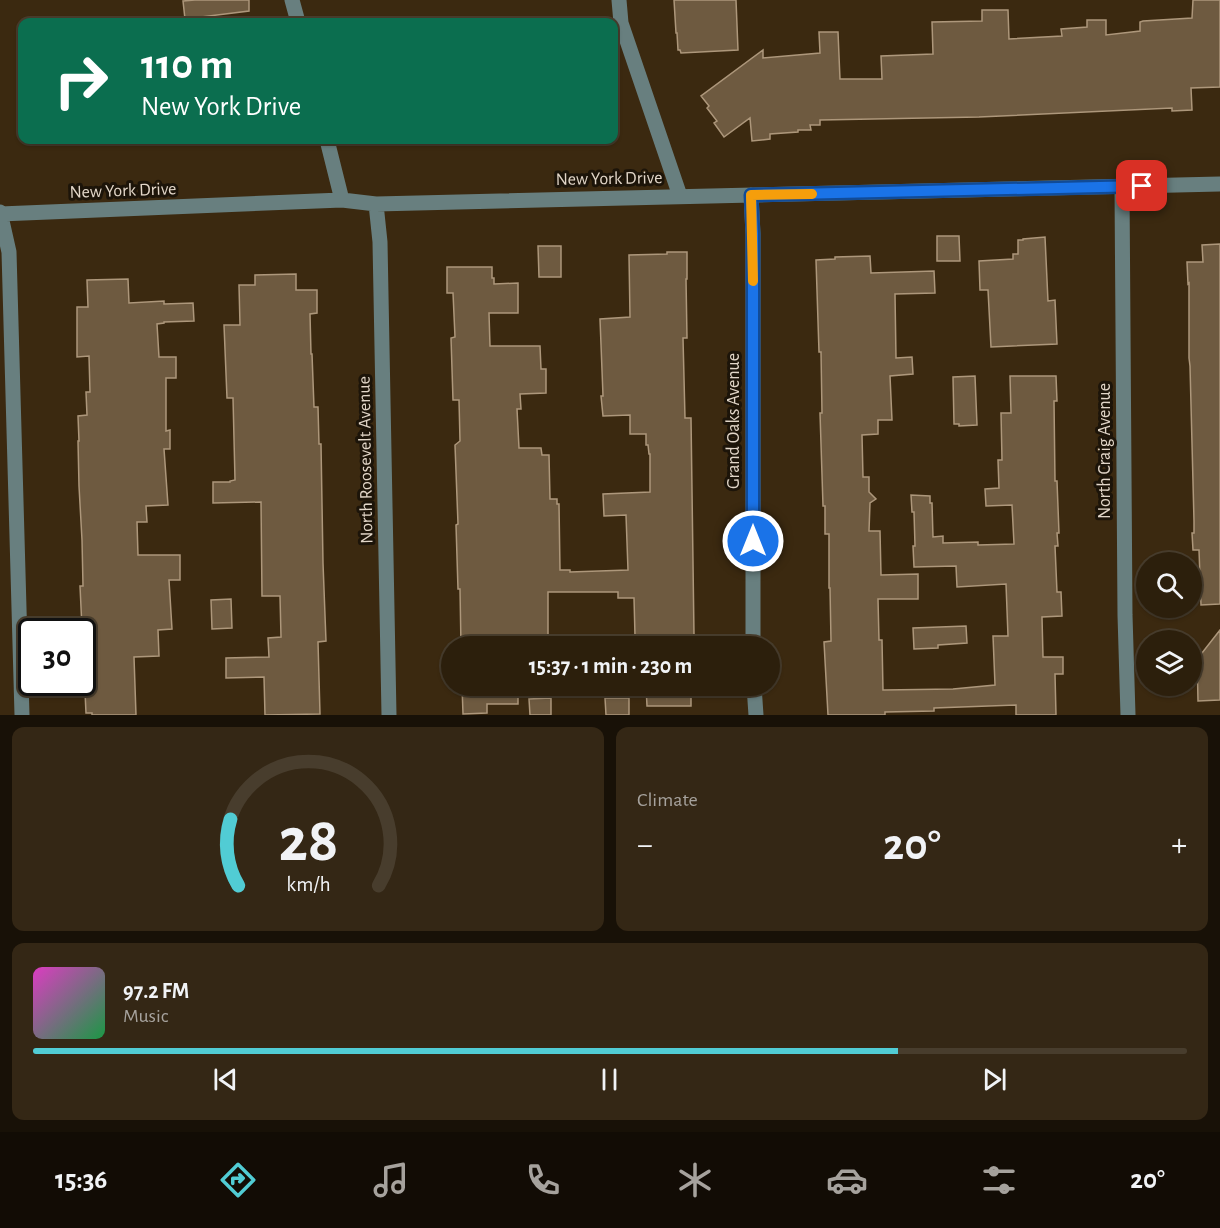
<!DOCTYPE html>
<html lang="en">
<head>
<meta charset="utf-8">
<style>
  body { margin:0; font-family:"Alegreya Sans",sans-serif; background:#342715; color:#f1f3f6; height:100vh; display:flex; flex-direction:column; font-size:22px; white-space:nowrap }
  * { box-sizing:border-box; margin:0 }
  p { font-size:20px; color:#a6a29d }
  .icon { flex:none; width:33px; height:33px; fill:none; stroke:currentColor; stroke-width:2; stroke-linecap:round; stroke-linejoin:round }
  .map { position:relative; height:715px; overflow:hidden }
  .drawer { display:flex; flex-direction:column; gap:12px; padding:12px; background:#181107; flex:1 }
  .drawer>* { flex:none }
  .top-card { position:absolute; left:18px; top:18px; width:600px; height:126px; border-radius:12px; box-shadow:0 2px 4px #0004,0 0 0 2px #483d2d; background:#0b6e4f; color:#fff; overflow:hidden }
  .buttons { position:absolute; left:1136px; top:552px; display:grid; gap:12px }
  .buttons a { display:grid; place-items:center; width:66px; height:66px; border-radius:50%; background:#2c1f0c; box-shadow:0 2px 4px #0004,0 0 0 2px #483d2d; font-size:30px }
  .speed { position:absolute; left:18px; top:618px; display:flex; gap:12px; font-size:30px; font-weight:700; text-align:center }
  .speed>* { display:grid; place-content:center; width:78px; height:78px; border-radius:50%; background:#2c1f0c; box-shadow:0 2px 4px #0004,0 0 0 2px #483d2d; line-height:1 }
  .speed .limit { border:3px solid #111; border-radius:9px; background:#fff; color:#111 }
  .pin { position:absolute; display:grid; place-items:center; width:51px; height:51px; color:#fff; margin:-26px; border-radius:12px; box-shadow:0 3px 9px #0006 }
  .me { position:absolute; width:66px; margin:-33px; rotate:0deg; stroke-linejoin:round; filter:drop-shadow(0 0 4px #0008) }
  .turn { display:flex; align-items:center; gap:21px; height:126px; padding:0 24px; font-size:27px }
  .turn .icon { width:78px; height:78px; stroke-width:2.5 }
  .turn b { display:block; font-size:42px; line-height:51px }
  .big { font-size:45px; font-weight:700; line-height:1.1 }
  .drawer .tile { flex:1; display:flex; flex-direction:column; justify-content:center; gap:9px; min-width:0; padding:0 21px; border-radius:12px; background:#342715 }
  .drawer .dial { align-items:center; gap:0 }
  .dial svg { height:156px; overflow:visible; fill:none; stroke:#483d2d; stroke-width:7; stroke-linecap:round; text-anchor:middle }
  .dial text { fill:#f1f3f6; stroke:none }
  .song { display:flex; align-items:center; gap:18px }
  .cover { width:72px; height:72px; border-radius:9px; background:linear-gradient(135deg,hsl(310 70% 55%),hsl(140 70% 35%)) }
  .played { height:6px; border-radius:3px; background:linear-gradient(90deg,#51ccd4 75%,#483d2d 75%) }
  .keys { display:flex; justify-content:space-around; direction:ltr }
  .heat { display:flex; justify-content:space-between; align-items:center; font-size:33px; direction:ltr }
  .drawer .tiles { flex:1; display:grid; gap:12px; grid-template-columns:1fr 1fr }
  .tile:last-child { grid-column:span 2 }
  .trip { position:absolute; left:441px; top:636px; width:339px; height:60px; border-radius:30px; background:#2c1f0c; box-shadow:0 2px 4px #0004,0 0 0 2px #483d2d; font-weight:700; line-height:60px; text-align:center }
  .dock { display:flex; height:96px; justify-content:space-around; align-items:center; background:#120c05; color:#a6a29d }
  .dock .icon { width:42px; height:42px }
  .dock .active { color:#51ccd4 }
  .dock b { font-size:27px; color:#f1f3f6 }
  .map>svg:first-child { display:block }
  .building { fill:#6e5a40; stroke:#ad977b; stroke-width:1.5 }
  .lines { fill:none; stroke-linecap:round; stroke-linejoin:round }
  .minor { stroke:#687f7f; stroke-width:15 }
  .route-casing { stroke:#114b97; stroke-width:15 }
  .route { stroke:#1a73e8; stroke-width:10 }
  .slow { stroke:#f59e0b; stroke-width:10 }
  .labels { text-anchor:middle; stroke-width:6; stroke-linejoin:round; paint-order:stroke }
  .street-label { font-size:18px; fill:#e2d6c8; stroke:#1c1409 }
</style>
</head>
<body>
<div class="map">
<svg width="1220" height="715" viewBox="0 0 1220 715">
  <rect width="100%" height="100%" fill="#3b2910"/>
  <path class="building" d="M195,0H249V11L185,19L183,1Z
    M674,0H736L738,50L681,53L680,50H678L677,33H676Z
    M1193,0H1220V87L1191,88L1192,110L1172,111V108L979,117L820,120V125H810L811,130H798V132L770,134V139L752,141L750,118L724,137L714,123L717,121L707,108L709,106L701,96L763,50V58L820,53L819,32H838L840,79H882L881,56L933,54L932,22L982,21V10H1008L1009,39L1062,36L1061,29L1087,27V20H1106V35L1140,31V22L1143,21L1192,18Z
    M937,236H959L960,261H937Z
    M1045,237L1048,301L1055,300L1057,344L991,347L988,290H980L979,261L1013,259V254H1018V240H1023V239Z
    M1220,244V604L1201,605L1199,550H1193L1192,533H1194V521L1190,366L1189,358V283L1188,284L1187,262H1203L1202,245Z
    M538,246H561V277H539Z
    M667,252H687V279H686L687,338H683L685,418H691L694,635L686,636L687,645H685V646H640V637L635,636L634,598H618V592H548V643L520,644V646H461L460,589H458L456,525L458,524L455,445L460,441L459,400H453L451,338L455,337L453,293H447V267H492V278H494V284L518,283V313H489L490,346H540L541,369H546V393L520,394L521,409H517L519,448H541L542,455H549L550,499H557V504H559L560,570H570V572L628,570L626,515L604,516L603,494L650,492V454H649L648,445H646V434H630V415L603,416L601,396H603L600,319L630,317L629,255L667,254Z
    M870,256L871,273L934,271L935,293L895,294L896,358L912,357L913,374L890,376L892,420H878V434L862,435L863,477H869V492L876,499L870,503L869,531H880L881,575L918,574V599H878L879,640H882L883,690L953,689L995,685L993,636H1008L1006,584L957,587L956,566L914,567L913,546H915L914,512H912L911,495L930,496V503H932L933,537L943,536V543L978,542V545L1014,544L1012,505L986,506L985,489L999,488L998,460H1002L1001,413H1011L1010,376H1056L1057,401H1054L1055,481H1057L1059,533H1057L1058,546H1055L1057,592H1061L1062,616L1042,617L1043,657H1063V674H1055L1056,715H1016V705L934,708V711L885,712V715H828L824,642L831,641L830,588H829V534H825V506H823L820,413H822L821,352H819L816,260L835,259V257Z
    M296,274V290H317V313L310,314L311,354H312L314,407H318L319,444H321L323,563L326,641L318,642L320,714L265,715L264,677L226,678V658L269,657L268,638L281,637L280,596H262L261,502L213,503V482H230V481L235,480L233,398H227L224,325H240L239,285H255V275Z
    M128,279L129,303L164,301V304L193,303L194,321L164,322V323L157,324L159,357H176V378H166V431L170,430V449H164L168,505L146,506L147,522H137L138,555H180V580H169L172,629L158,630L159,656L134,657L136,715H92V713H86L80,586H83L82,540L79,486L78,441H79L78,416L87,415L86,392H90L89,356L77,357V307H88L87,280Z
    M975,376L977,425L959,426V424H954L953,377Z
    M231,599L232,628L212,629L211,600Z
    M966,626L967,643L938,645V648L914,649L913,628Z
    M1220,630V700L1198,701L1197,653H1202Z
    M462,686H518V704H487V713L463,714Z
    M646,686H691V706H647Z
    M551,698V715H530L529,699Z
    M605,698H629V715H606Z"/>
  <g class="lines">
    <path class="minor" d="M292,0L298,22
      M619,0L621,23L680,196
      M327,140L342,200
      M1122,187L1125,615L1128,715
      M751,195L753,234V646
      M376,204L380,242L389,715
      M0,212L9,252L22,715
      M0,214L342,200L376,204L1220,184
      M754,686L756,715"/>
  </g>
  <g class="lines">
    <defs>
      <path id="route" d="M753,541V234L751,195L1142,186"/>
    </defs>
    <use href="#route" class="route-casing"/>
    <use href="#route" class="route"/>
    <path class="slow" d="M753,281L751,195L812,194"/>
  </g>
  <g class="labels">
    <g class="street-label">
      <text transform="translate(609 178) rotate(-1)" y="6">New York Drive</text>
      <text transform="translate(123 190) rotate(-2)" y="6">New York Drive</text>
      <text transform="translate(733 421) rotate(-90)" y="6">Grand Oaks Avenue</text>
      <text transform="translate(1104 451) rotate(-90)" y="6">North Craig Avenue</text>
      <text transform="translate(365 460) rotate(-91)" y="6">North Roosevelt Avenue</text>
    </g>
  </g>
</svg>
<div class="buttons">
<a><svg class="icon" aria-label="search" viewBox="0 0 24 24"><circle cx="10" cy="10" r="6"/><path d="M15 15l6 6"/></svg></a>
<a><svg class="icon" aria-label="layers" viewBox="0 0 24 24"><path d="M12 4l9 5-9 5-9-5zM3 14l9 5 9-5"/></svg></a>
</div>
<div class="speed"><div class="limit">30</div></div>
<div class="pin" style="left:1142px;top:186px;background:#d93025"><svg class="icon" aria-label="arrive" viewBox="0 0 24 24"><path d="M6 21V4h12l-3 4 3 4H6"/></svg></div>
<svg class="me" style="left:753px;top:541px" viewBox="-20 -20 40 40"><circle r="17" fill="#1a73e8" stroke="#fff" stroke-width="3"/><path d="M0-11L8 9 0 5-8 9z" fill="#fff"/></svg>
<div class="trip">15:37 · 1 min · 230 m</div>
<div class="top-card">
<div class="turn"><svg class="icon" aria-label="right" viewBox="0 0 24 24"><path d="M7 20v-9h11M14 6l5 5-5 5"/></svg><div><b>110 m</b>New York Drive</div></div>
</div>
</div>
<section class="drawer">
<div class="tiles">
<div class="tile dial"><svg viewBox="0 0 100 80">
<path d="M14 69A42 42 0 1 1 86 69"/>
<path d="M14 69A42 42 0 0 1 10 35" stroke="#51ccd4"/>
<text x="50" y="56" font-size="32" font-weight="700">28</text>
<text x="50" y="72" font-size="11">km/h</text>
</svg></div>
<div class="tile"><p>Climate</p>
<div class="heat"><a>−</a><b class="big">20°</b><a>+</a></div>
</div>
<div class="tile">
<div class="song"><i class="cover"></i><div><b>97.2 FM</b><p>Music</p></div></div>
<div class="played"></div>
<div class="keys"><svg class="icon" aria-label="previous" viewBox="0 0 24 24"><path d="M18 5L8 12l10 7zM5 5v14"/></svg><svg class="icon" aria-label="pause" viewBox="0 0 24 24"><path d="M8 5v14M16 5v14"/></svg><svg class="icon" aria-label="next" viewBox="0 0 24 24"><path d="M6 5l10 7-10 7zM19 5v14"/></svg></div>
</div>
</div>
</section>
<nav class="dock">
<b>15:36</b>
<svg class="icon active" aria-label="directions" viewBox="0 0 24 24"><path d="M12 3l9 9-9 9-9-9zM9 14v-3h6M13 9l2 2-2 2"/></svg>
<svg class="icon" aria-label="music" viewBox="0 0 24 24"><path d="M9 18V5l10-2v13"/><circle cx="6" cy="18" r="3"/><circle cx="16" cy="16" r="3"/></svg>
<svg class="icon" aria-label="phone" viewBox="0 0 24 24"><path d="M5 4h4l2 5-3 2q2 4 5 5l2-3 5 2v4C11 20 4 13 5 4z"/></svg>
<svg class="icon" aria-label="climate" viewBox="0 0 24 24"><path d="M12 3v18M4 7l16 10M4 17L20 7"/></svg>
<svg class="icon" aria-label="car" viewBox="0 0 24 24"><path d="M5 17H2v-5l4-1 3-4h7l3 4 3 1v5h-3M9 17h6M6 11h13"/><circle cx="7" cy="17" r="2"/><circle cx="17" cy="17" r="2"/></svg>
<svg class="icon" aria-label="filters" viewBox="0 0 24 24"><path d="M4 7h16M4 17h16"/><circle cx="9" cy="7" r="2"/><circle cx="15" cy="17" r="2"/></svg>
<b>20°</b>
</nav>
</body>
</html>
